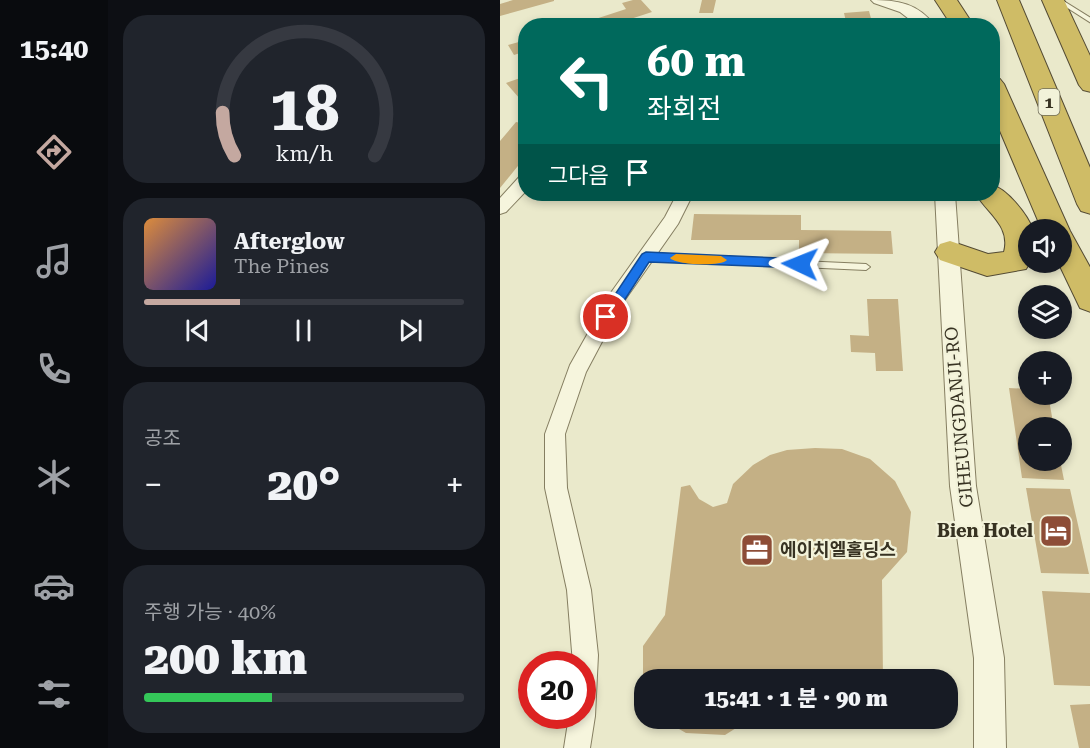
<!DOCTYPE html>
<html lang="ko">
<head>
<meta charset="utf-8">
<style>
  body { margin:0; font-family:"Roboto Serif","Noto Sans KR",serif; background:#20242c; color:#f1f3f6; height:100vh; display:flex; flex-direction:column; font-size:22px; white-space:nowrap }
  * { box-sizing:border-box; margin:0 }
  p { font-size:20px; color:#9ea1a6 }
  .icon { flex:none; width:33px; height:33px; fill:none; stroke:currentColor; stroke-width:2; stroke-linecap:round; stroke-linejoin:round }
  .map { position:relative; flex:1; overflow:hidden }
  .panel { display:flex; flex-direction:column; gap:15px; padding:15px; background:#0d0f14; width:392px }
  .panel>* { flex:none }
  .top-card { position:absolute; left:18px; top:18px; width:482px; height:183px; border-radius:24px; box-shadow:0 3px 9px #0003; background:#00695c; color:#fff; overflow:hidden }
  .buttons { position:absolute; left:518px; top:219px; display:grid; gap:12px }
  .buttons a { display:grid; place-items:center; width:54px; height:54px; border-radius:50%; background:#171b24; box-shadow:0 3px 9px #0003; font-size:30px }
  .speed { position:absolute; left:18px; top:651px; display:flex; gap:12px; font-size:30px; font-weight:700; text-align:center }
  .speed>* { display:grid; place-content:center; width:78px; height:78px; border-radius:50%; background:#171b24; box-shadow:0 3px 9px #0003; line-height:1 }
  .speed .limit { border:9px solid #d22; background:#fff; color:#111 }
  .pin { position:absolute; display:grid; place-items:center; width:51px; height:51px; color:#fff; margin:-26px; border:3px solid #fff; border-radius:50%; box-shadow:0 2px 6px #0007 }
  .me { position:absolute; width:66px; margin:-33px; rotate:272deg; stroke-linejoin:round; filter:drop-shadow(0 0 4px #0008) }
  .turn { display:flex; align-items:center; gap:21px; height:126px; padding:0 30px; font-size:27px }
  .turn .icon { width:78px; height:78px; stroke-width:2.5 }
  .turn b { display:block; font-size:42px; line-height:51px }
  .then { display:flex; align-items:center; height:57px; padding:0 30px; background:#0003; gap:12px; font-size:22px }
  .big { font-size:45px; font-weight:800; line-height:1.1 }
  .panel .card { flex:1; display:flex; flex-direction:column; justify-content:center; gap:9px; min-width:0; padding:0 21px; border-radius:24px; background:#20242c }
  .panel .dial { align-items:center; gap:0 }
  .dial svg { height:156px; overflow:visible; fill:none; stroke:#363941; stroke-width:7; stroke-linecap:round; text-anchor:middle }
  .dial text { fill:#f1f3f6; stroke:none }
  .song { display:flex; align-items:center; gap:18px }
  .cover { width:72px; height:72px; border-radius:9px; background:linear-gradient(135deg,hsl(30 70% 55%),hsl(240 70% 35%)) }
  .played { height:6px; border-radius:3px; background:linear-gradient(90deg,#c4a8a0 30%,#363941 30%) }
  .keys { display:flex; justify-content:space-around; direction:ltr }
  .heat { display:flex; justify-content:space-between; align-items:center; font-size:33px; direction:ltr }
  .charge { height:9px; border-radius:4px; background:linear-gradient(90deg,#34c759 40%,#363941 0) }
  .trip { position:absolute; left:134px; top:669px; width:324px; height:60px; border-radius:24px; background:#171b24; box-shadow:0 3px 9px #0003; font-weight:800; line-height:60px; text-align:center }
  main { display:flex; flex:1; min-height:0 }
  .dock { display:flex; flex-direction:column; width:108px; justify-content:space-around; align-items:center; background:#090b0e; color:#9ea1a6 }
  .dock .icon { width:42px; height:42px }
  .dock .on { color:#c4a8a0 }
  .dock b { font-size:27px; color:#f1f3f6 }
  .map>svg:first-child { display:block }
  .building { fill:#c4b085 }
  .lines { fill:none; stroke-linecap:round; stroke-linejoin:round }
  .service-casing { stroke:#857e61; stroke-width:2 }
  .minor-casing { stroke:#857e61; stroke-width:2 }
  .tertiary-casing { stroke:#857e61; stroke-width:2 }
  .motorway-casing { stroke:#544b34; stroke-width:2 }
  .service { fill:#f6f5dd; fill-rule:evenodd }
  .minor { fill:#f6f5dd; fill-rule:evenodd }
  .tertiary { fill:#f6f5dd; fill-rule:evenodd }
  .motorway { fill:#cfbc66; fill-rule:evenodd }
  .route { fill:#1a73e8; stroke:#114b97; stroke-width:1.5 }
  .slow { fill:#f59e0b }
  .labels { text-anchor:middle; stroke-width:4.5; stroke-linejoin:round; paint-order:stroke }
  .shield { fill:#f2f2d9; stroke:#6f6c59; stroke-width:1.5 }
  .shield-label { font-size:16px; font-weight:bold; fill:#373222 }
  .street-label { font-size:18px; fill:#373222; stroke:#f2f2d9 }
  .poi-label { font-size:18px; font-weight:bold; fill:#373222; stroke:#f2f2d9; text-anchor:end }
</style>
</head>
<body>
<main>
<nav class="dock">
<b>15:40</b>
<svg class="icon on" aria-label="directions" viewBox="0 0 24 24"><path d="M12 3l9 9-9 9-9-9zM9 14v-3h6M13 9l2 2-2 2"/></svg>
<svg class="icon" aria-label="music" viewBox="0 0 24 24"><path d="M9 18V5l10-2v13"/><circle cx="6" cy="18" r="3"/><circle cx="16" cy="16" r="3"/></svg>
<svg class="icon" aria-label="phone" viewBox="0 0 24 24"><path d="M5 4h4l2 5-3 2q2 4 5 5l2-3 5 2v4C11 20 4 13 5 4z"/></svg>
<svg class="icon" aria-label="climate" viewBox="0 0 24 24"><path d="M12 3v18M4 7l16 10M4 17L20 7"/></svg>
<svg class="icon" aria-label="car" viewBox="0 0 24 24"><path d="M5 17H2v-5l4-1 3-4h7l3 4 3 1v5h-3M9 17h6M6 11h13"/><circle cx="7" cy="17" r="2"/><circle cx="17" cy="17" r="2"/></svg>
<svg class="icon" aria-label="filters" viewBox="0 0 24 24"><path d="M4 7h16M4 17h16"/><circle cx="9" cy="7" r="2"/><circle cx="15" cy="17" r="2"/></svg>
</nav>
<section class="panel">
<div class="card dial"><svg viewBox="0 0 100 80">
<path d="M14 69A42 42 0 1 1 86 69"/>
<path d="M14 69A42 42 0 0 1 8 47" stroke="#c4a8a0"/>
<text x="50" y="56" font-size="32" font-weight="700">18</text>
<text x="50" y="72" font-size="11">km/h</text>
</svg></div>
<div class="card">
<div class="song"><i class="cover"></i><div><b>Afterglow</b><p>The Pines</p></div></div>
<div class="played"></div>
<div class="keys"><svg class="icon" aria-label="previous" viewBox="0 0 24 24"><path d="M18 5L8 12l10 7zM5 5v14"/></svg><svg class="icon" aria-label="pause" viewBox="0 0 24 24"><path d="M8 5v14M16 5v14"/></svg><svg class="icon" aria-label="next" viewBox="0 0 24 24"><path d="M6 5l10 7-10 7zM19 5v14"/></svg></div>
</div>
<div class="card"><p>공조</p>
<div class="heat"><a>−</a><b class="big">20°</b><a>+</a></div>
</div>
<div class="card"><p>주행 가능 · 40%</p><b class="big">200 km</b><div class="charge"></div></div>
</section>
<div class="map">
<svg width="591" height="748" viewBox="0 0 591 748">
  <rect width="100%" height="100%" fill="#eae9cb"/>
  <path class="building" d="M13,0H54V1L0,16V4Z
    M133,0H141L152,12L109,26H74L126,9L122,3Z
    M202,0H216L213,13H199Z
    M369,11L373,26H347L344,13Z
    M26,40V51L14,55L8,45Z
    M26,76V97L20,99L6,83Z
    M16,122L26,124V156L0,188V141Z
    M194,214L301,215V230L391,231L393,254L299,253V240H191Z
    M367,299H398L403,371H376L375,353L351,352L350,335L369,336Z
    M509,388L528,389V394H548L554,428H528V460H560L564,480L522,478Z
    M315,448L342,449L370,459L395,481L411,512L407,552L382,580L383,680H143V646L165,615L181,487L190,485L199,499L213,507L227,503L233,484L253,465L270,455L287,450Z
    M526,488L570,489L589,574L541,573Z
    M542,591L591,593V686L554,685Z
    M591,704V748H579L570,705Z
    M160,718H252L225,735L186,733Z"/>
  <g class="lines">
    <defs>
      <path id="service" d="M555,0H562L591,18V23Z
        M146,254L366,264L370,267L366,270L146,260L142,257Z"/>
      <path id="minor" d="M26,175V191L6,212L0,214V198L20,176Z
        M177,194H193L178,224L122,304L86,372L65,434L67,488L91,590L98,655L95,716L90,748H64L69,716H82V664H73L67,590L45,488V434L70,365L110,294L165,217Z"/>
      <path id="tertiary" d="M371,0C398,0 418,3 435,26H418L400,12L374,3Z
        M435,194H455L476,486L504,658L506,748H474V658L450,486Z"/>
      <path id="motorway" d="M435,0H457L474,26H452Z
        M497,0H519L591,170V214L581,211L577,204Z
        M542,0H564L591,58V92L583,90L579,85Z
        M492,77L500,79L504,84L570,231L591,269V312L580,308L558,262H561V230H542L492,112Z
        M492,185C507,189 528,215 533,230H528V262H530L526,269L487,276L440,260L435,252L440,244L450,241L488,254L504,252C511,226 488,214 476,194H492Z"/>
    </defs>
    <use href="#service" class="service-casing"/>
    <use href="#minor" class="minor-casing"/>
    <use href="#tertiary" class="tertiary-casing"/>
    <use href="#motorway" class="motorway-casing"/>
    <use href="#service" class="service"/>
    <use href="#minor" class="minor"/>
    <use href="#tertiary" class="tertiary"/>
    <use href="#motorway" class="motorway"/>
  </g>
  <path class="route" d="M146,252L300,259L306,264L300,268L149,262L111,321H102L100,317L142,254Z"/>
  <path class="slow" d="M176,254L221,256L227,260C221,267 176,265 170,258Z"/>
  <defs>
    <symbol id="hotel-square" viewBox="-11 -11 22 22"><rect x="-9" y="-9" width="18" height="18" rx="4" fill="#8d4d37" stroke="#f2f2d9"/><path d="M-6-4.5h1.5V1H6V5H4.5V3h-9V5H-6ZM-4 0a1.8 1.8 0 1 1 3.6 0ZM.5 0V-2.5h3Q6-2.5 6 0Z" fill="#fff"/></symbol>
    <symbol id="office-square" viewBox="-11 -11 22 22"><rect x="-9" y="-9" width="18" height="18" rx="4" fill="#8d4d37" stroke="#f2f2d9"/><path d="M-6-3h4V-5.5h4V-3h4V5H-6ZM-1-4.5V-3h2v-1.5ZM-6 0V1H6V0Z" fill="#fff"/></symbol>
  </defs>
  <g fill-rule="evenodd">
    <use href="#hotel-square" x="537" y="512" width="38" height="38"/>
    <use href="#office-square" x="238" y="531" width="38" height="38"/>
  </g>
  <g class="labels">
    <rect class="shield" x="538.5" y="89" width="21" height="26" rx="4.5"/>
    <g class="shield-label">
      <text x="549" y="108">1</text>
    </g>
    <g class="street-label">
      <text transform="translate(459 417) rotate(-95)" y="6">GIHEUNGDANJI-RO</text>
    </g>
    <g class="poi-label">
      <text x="533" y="537">Bien Hotel</text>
      <text x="280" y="556" text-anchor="start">에이치엘홀딩스</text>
    </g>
  </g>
</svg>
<div class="buttons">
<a><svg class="icon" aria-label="sound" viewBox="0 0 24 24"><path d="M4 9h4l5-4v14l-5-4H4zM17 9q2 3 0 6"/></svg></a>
<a><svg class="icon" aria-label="layers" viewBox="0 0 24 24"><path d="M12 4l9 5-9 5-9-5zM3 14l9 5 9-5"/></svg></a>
<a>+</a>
<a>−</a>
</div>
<div class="speed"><div class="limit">20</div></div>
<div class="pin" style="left:106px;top:317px;background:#d93025"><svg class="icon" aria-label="arrive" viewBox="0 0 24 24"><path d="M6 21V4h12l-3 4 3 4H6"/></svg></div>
<svg class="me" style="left:300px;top:264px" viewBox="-20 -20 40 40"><path d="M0-17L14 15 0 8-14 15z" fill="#1a73e8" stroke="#fff" stroke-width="4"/></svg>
<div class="trip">15:41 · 1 분 · 90 m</div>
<div class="top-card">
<div class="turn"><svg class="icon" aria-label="left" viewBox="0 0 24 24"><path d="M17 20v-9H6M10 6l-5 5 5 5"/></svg><div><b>60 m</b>좌회전</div></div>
<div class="then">그다음<svg class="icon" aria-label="arrive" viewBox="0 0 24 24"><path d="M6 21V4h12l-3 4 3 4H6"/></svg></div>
</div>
</div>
</main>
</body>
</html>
